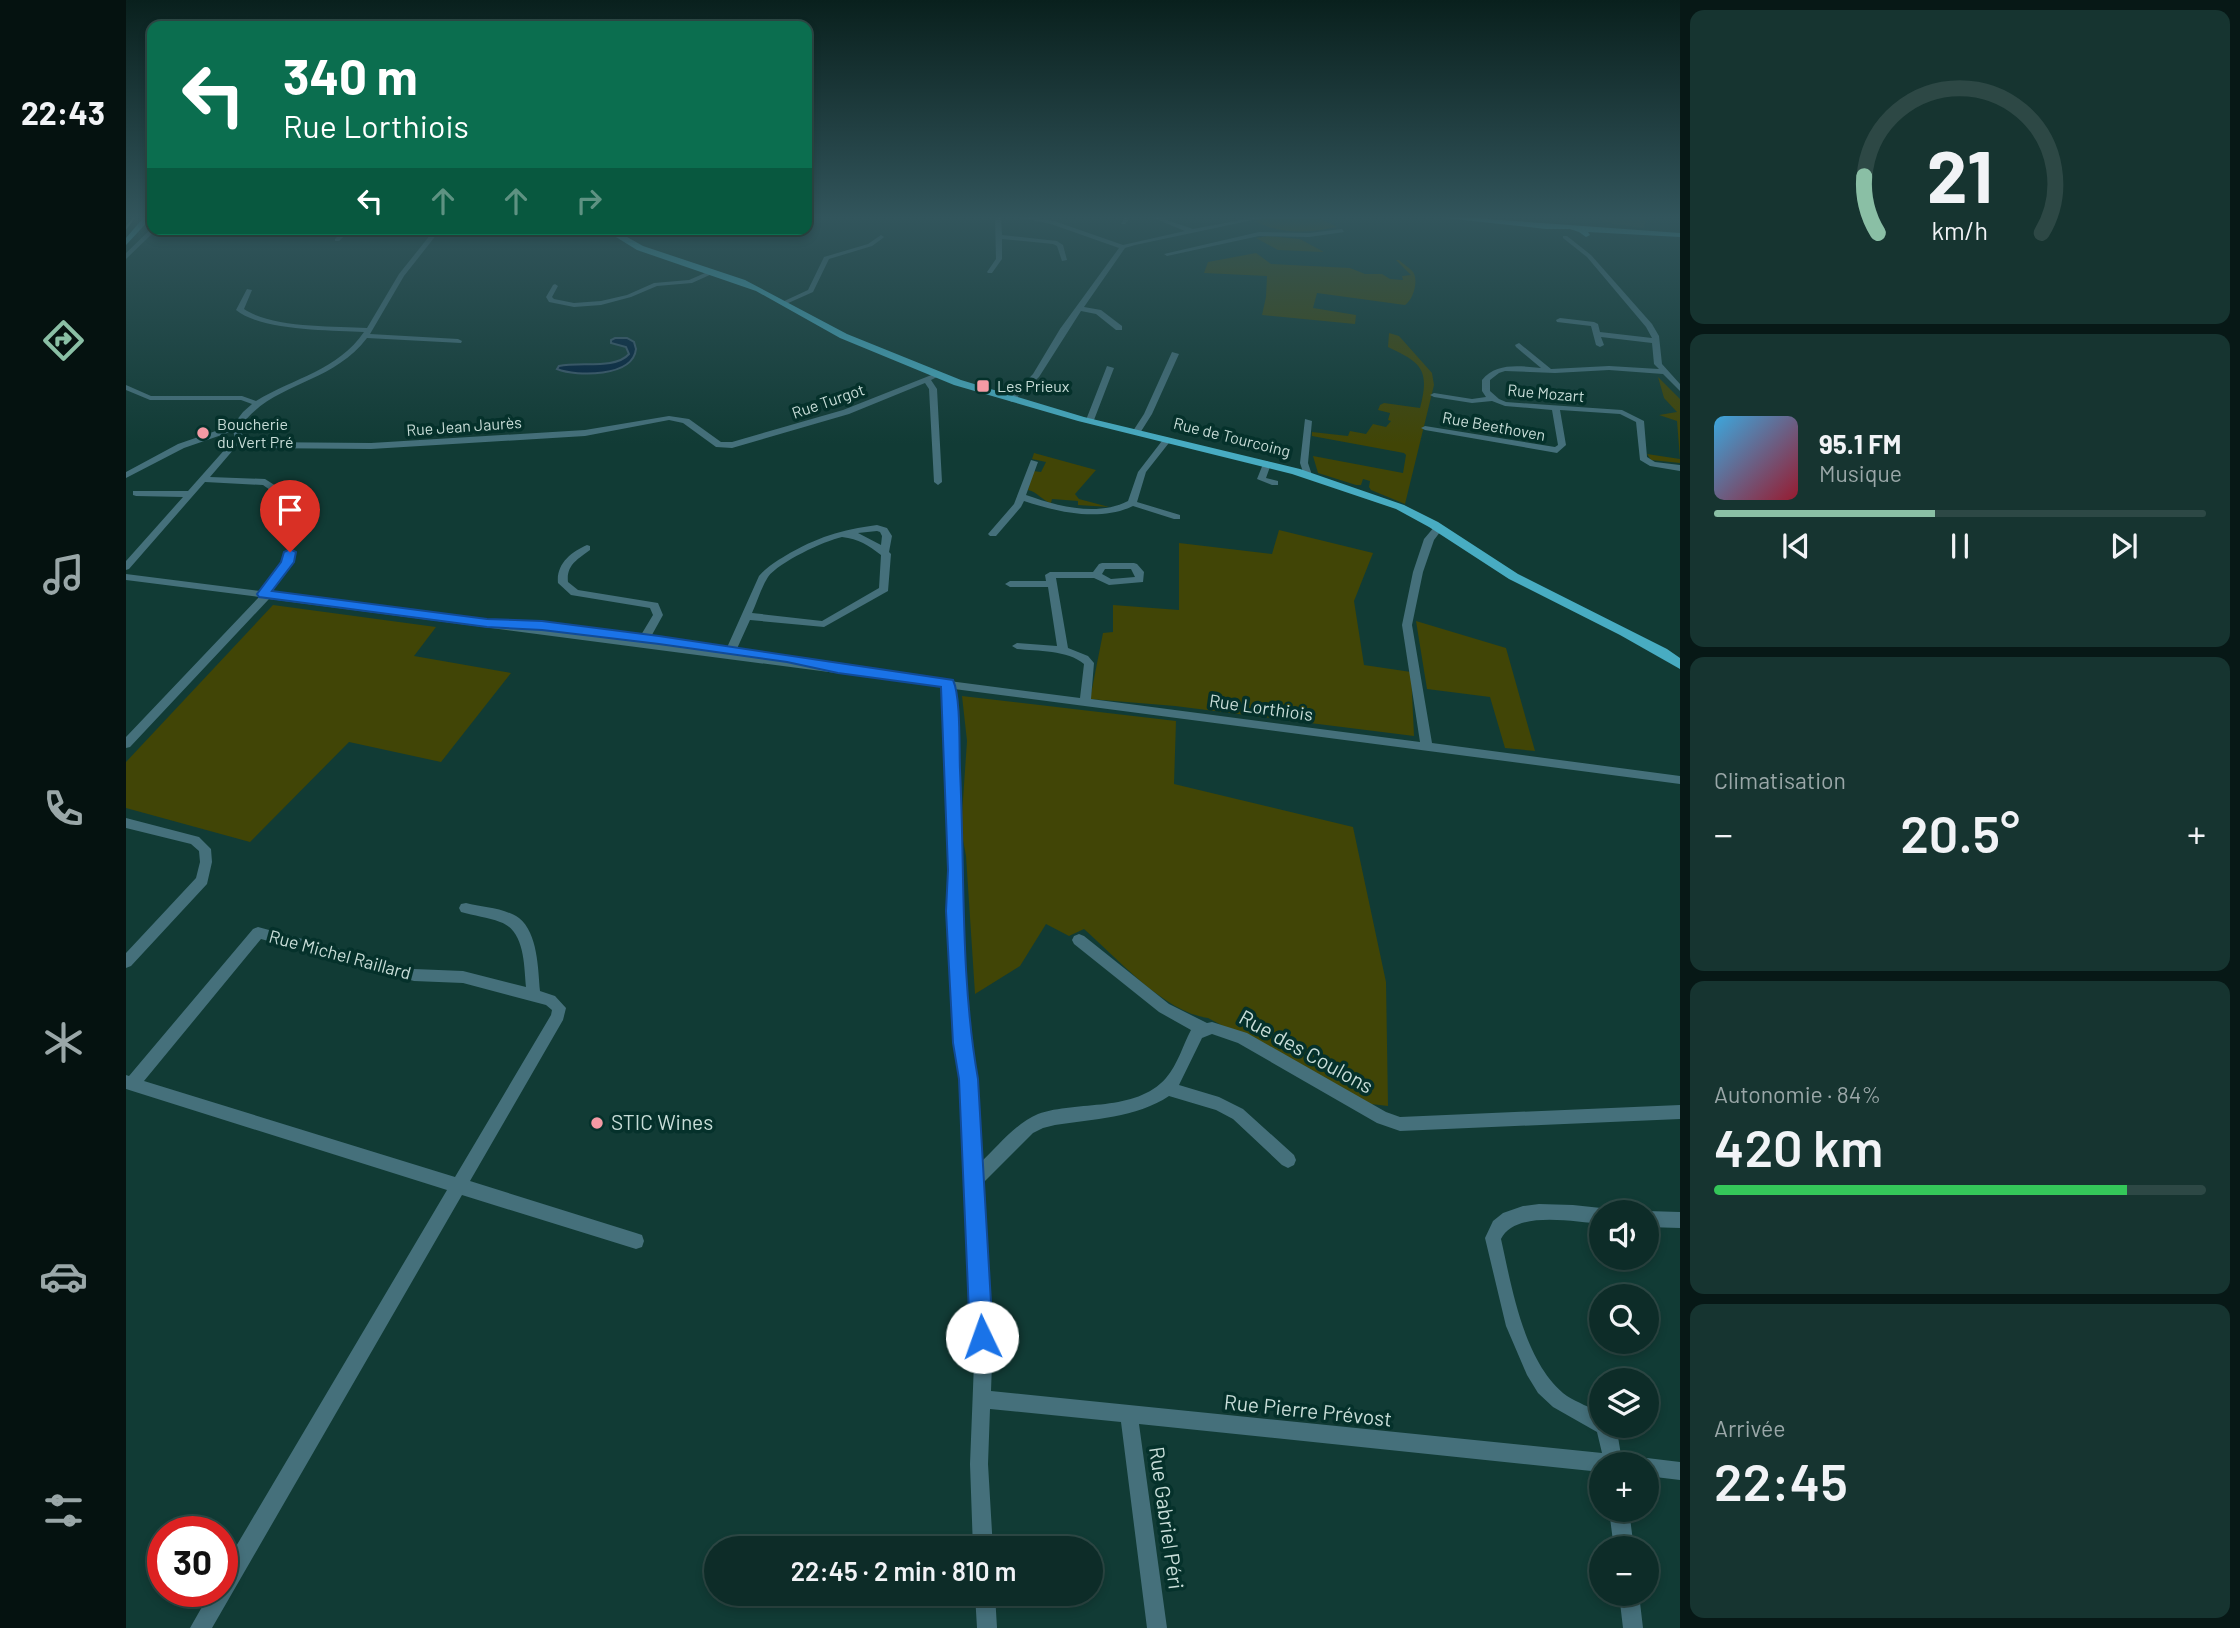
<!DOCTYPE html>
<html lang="fr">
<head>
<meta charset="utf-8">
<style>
  body { margin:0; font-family:Barlow,sans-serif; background:#163430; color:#f1f3f6; height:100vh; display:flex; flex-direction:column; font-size:26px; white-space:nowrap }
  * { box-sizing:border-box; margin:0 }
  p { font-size:23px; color:#9aa7a8 }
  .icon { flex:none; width:38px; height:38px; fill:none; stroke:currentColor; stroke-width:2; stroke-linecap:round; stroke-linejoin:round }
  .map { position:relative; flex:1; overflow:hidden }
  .drawer { display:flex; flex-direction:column; gap:10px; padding:10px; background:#071816; width:560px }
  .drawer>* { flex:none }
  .guide { position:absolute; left:21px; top:21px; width:665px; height:214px; border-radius:14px; box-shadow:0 4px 10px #0003,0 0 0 2px #2d4845; background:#0b6e4f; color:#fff; overflow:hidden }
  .fabs { position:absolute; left:1463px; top:1200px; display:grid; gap:14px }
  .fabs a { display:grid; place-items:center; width:70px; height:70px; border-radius:50%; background:#0d2c28; box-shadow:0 4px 10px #0003,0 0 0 2px #2d4845; font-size:35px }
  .speed { position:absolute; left:21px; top:1516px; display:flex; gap:14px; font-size:35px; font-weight:700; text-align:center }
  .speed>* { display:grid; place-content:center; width:91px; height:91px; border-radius:50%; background:#0d2c28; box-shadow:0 4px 10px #0003,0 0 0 2px #2d4845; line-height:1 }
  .speed .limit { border:10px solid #d22; background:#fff; color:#111 }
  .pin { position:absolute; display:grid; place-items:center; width:60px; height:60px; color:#fff; margin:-72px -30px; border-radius:50% 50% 50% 0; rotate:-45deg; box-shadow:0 0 7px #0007 }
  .pin .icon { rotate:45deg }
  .me { position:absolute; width:77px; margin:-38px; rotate:357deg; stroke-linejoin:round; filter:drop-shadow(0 0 5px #0008) }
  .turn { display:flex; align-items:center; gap:24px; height:147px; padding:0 21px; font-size:32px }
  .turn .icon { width:91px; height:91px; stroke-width:2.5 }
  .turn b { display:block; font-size:49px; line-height:60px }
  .lanes { display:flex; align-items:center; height:66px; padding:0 21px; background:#0003; justify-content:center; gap:35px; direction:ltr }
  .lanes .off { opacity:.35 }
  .big { font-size:52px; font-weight:600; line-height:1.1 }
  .drawer .tile { flex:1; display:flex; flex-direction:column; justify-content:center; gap:10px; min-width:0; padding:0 24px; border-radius:14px; background:#163430 }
  .drawer .dial { align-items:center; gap:0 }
  .dial svg { height:182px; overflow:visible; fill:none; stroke:#2d4845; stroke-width:7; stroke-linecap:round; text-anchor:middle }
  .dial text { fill:#f1f3f6; stroke:none }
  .song { display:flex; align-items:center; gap:21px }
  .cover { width:84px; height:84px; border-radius:10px; background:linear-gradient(135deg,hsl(200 70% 55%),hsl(350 70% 35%)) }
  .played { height:7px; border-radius:4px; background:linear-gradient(90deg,#8abfa5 45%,#2d4845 45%) }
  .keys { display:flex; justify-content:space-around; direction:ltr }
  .heat { display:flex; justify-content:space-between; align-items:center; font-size:38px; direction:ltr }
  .charge { height:10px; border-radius:5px; background:linear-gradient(90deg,#34c759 84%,#2d4845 0) }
  .trip { position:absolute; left:578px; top:1536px; width:399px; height:70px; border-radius:35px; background:#0d2c28; box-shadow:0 4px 10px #0003,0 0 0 2px #2d4845; font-weight:600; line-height:70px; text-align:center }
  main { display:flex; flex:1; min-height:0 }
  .tabs { display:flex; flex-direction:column; width:126px; justify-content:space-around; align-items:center; background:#051210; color:#9aa7a8 }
  .tabs .icon { width:49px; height:49px }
  .tabs .selected { color:#8abfa5 }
  .tabs b { font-size:32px; color:#f1f3f6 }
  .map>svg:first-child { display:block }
  .green { fill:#414506 }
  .water { fill:#00203d; stroke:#3c596c; stroke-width:2 }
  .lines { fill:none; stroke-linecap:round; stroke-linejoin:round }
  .minor { fill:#45707b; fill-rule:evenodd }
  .major { fill:#48acc2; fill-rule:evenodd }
  .tram { stroke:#658580; stroke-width:2 }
  .wall { fill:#2e4431 }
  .route { fill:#1a73e8; stroke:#114b97; stroke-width:2 }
  .poi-dot { fill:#f49aa4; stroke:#05312b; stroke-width:2.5 }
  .labels { text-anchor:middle; stroke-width:7; stroke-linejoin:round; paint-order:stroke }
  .far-poi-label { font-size:16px; fill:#c8ddd8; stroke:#05312b; text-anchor:start }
  .far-street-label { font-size:16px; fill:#c8ddd8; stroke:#05312b }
  .street-label { font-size:18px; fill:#c8ddd8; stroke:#05312b }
  .near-street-label { font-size:21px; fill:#c8ddd8; stroke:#05312b }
  .near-poi-label { font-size:21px; fill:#c8ddd8; stroke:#05312b; text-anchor:start }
</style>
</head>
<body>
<main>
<nav class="tabs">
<b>22:43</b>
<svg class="icon selected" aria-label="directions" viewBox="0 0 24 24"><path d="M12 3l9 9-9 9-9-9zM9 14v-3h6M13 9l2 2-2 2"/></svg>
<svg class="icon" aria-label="music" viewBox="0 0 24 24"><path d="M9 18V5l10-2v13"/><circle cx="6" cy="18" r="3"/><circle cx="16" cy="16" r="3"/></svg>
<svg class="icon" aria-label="phone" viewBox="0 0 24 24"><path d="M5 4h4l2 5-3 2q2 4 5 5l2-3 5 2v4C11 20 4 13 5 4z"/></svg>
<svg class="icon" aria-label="climate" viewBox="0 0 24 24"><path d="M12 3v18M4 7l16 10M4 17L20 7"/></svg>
<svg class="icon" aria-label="car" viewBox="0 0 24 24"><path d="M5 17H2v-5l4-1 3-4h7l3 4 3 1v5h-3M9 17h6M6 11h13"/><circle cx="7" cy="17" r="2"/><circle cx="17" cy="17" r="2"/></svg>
<svg class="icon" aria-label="filters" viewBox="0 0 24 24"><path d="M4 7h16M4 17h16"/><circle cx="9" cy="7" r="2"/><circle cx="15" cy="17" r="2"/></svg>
</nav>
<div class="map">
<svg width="1554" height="1628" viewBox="0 0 1554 1628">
  <rect width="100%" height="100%" fill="#113b35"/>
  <path class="green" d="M1146,217H1191L1211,227C1183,233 1155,235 1129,221Z
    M1142,236L1174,239L1198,252L1152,250L1130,238Z
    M1130,253L1145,264L1224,268L1239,274H1256L1264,279L1277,280L1276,276L1285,275L1270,260H1273C1277,264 1284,268 1287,272C1293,281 1287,300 1279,305L1191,293L1187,308L1230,315L1229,324L1136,315L1140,297L1141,276L1078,273L1082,262Z
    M1263,333L1273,336L1306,373L1308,385L1279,504L1245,490L1243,487L1244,481L1237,479L1235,485H1230L1192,473L1187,456L1277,473L1280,455L1278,453L1186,436V432L1222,436L1224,431L1240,434L1247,424L1260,427L1265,421L1262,420L1264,413L1252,410L1254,405L1258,403L1294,408C1304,370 1296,363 1262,347Z
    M1532,377L1554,399V463L1525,460L1521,454L1554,459L1551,421L1533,415L1551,412L1538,398Z
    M908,453L970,470L949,494L953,499L983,507L952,505V501L926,499L925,503C915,500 912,492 902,490L907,471L915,472L920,462L906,459Z
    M1153,530L1247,553L1228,601L1238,665L1285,672L1288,736L1049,706L964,699L977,633L987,632V605L1053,610V543L1146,554Z
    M147,605L310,627L288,656L385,673L315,762L223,742L124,842L0,808V762Z
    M1290,621L1380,648L1409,751L1379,748L1364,697L1301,689Z
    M836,696L1050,721L1048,784L1227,827L1260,982L1262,1106L1245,1104L1082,1018C1038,1012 991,958 958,929L943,936L920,924L894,966L849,994L840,856L835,829L841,741Z"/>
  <path class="water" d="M489,338H501L508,342L510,349C507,377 451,377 431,369L433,366C453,361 489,370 503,354L500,347L485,343V340Z"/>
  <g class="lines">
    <path class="minor" d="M869,217H875L876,235L931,241L937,245L941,260L936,261L931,246L927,244L876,239V259L866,273H862L861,272L870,259Z
      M889,217H901L928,221L997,245L1059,231L1025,217H1032L1067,229L1131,217H1141L1009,245L999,248L958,307L975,310L996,326V330H990L970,314L955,311L913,377L886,402L882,400L907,374L934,329L993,248L925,224Z
      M999,217H1005L999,224H995Z
      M26,228L31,229L0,259V253Z
      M219,229H226L213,241H209V239Z
      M309,229H315L278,276L244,334L332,339L336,341L335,343L241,338C204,386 147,381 114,427L117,437L129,442L245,443L459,430L543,416L563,419L595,442H606L717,410L813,372L817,374L805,380L811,389L816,482L812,485L808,482L803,389L799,383L723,414L606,448L590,447L557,423L543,420L459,436L245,449L127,448L114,442L84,477L139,479L150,486V490H144L137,485L79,482L3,569L0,570V561L57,497L10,496L7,495V491H62L109,438L107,431L58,448L0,478V472L52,444L107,425L117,412L126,404L115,400H24L0,390V385L25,396H116L130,401C168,378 212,370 238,332C204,330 136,331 110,310L121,289L126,290L118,309C146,328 207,326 241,328L273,274Z
      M1216,229L1218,232L1183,237L1133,236L1041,256L1038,254L1133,232L1183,233Z
      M755,235L758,237L757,238L746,246L703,259L687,292L660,304L654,303L682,290L698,257L742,244Z
      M1437,236H1441L1465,255L1526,324L1533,336L1536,364L1554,384V391L1537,374L1483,370L1429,373L1379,371L1373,373L1364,380V391L1373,399L1380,402L1496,410L1518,421L1521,457L1529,462L1554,465V471L1524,466L1514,460L1510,422L1494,414L1434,410L1440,445L1431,453L1299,430L1295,428L1299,426L1429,447L1432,445L1426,410L1379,406L1366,401L1346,403L1308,397L1304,395L1308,393L1346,399L1360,397L1356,391V380C1370,362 1395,366 1415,368L1390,347L1389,345L1393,343L1425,369L1483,366L1533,369L1528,364L1526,343L1475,337L1478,345L1474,347L1470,345L1465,326L1431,322L1430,320L1434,318L1468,322L1472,324L1474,332L1526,338L1520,327L1461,257L1437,238Z
      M586,270L589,272L588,273L566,283L531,286L505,297L475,305L448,307L423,302L420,297L427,285L429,284L432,286L426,297L428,299L448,303L475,301L501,295L528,283L563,280Z
      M1046,352L1053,354L1026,414L1014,433H1008L1007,431L1018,414Z
      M981,366L988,368L968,420L961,422L960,420Z
      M1179,419L1186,421L1182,463L1186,475L1182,478L1178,475L1174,463Z
      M1039,437L1046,439L1020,472L1011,502L1054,515V519H1048L1007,506C974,522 931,512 898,501L895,507L870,536H864L862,534L888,504L905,460L912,462L900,495C931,506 971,517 1002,501L1012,472Z
      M1141,461L1145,464L1140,478L1152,481V485H1146L1131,479L1137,464Z
      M751,525L761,528L766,536L763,552L765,554L762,591L698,627L624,620L609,653L954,698L958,664C942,650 911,651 891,649L886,646L891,643L931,646L922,587H884L879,584L884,581H920L919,575L924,572H967L973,564L976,563H1008L1011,564L1018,572L1017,582L983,585L968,578H930L942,648L962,656L968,663L965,699L1294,742L1276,625L1287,572L1298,539L1309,526L1312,525L1317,528L1308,540L1297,572L1286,625L1306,743L1554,776V784L828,689L837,870L836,911L843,1043L849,1079L854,1163C871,1147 890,1123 912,1114C952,1100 1009,1113 1040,1078C1052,1064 1057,1045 1065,1030L1033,1012L948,944L946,940L948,936L953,934L958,936L1043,1004L1081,1023L1086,1022L1121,1033L1260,1112L1274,1117L1554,1105V1119L1274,1131L1251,1123L1112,1043L1086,1034L1076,1038L1053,1085L1093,1097L1117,1109L1168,1155L1170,1160L1168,1165L1162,1168L1156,1165L1107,1119L1090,1110L1043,1096C1010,1118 967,1119 929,1125L917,1128L907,1133L856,1184L866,1363L865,1391L1476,1453L1471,1432L1427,1407L1412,1393L1401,1375L1380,1326L1359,1238L1367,1221L1377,1213L1397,1206L1413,1204L1447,1205L1475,1208L1482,1213H1475V1224C1449,1222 1389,1210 1375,1239C1386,1288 1398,1364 1441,1396C1452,1403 1464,1407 1475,1413V1426H1488L1492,1437L1495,1455L1509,1458L1511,1465H1475V1472L1013,1424L1041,1628H1021L995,1422L864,1409L862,1464L867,1549H847L844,1464L848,1363L835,1079L829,1043L822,911L825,870L817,687L143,599L4,747L0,748V737L133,597L0,580V574L134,591L156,563L161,550L164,549L169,552L166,563L144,591L146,593L512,640L527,615L524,608L445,595L432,583C430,564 445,552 461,545L464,546V550C452,559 440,565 442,582L452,590L532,603L537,615L522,642L599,652L633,576C641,567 649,562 659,556C691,537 715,530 751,525ZM751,531L754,532L756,536L755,545L732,533ZM716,537C733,539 742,545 755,555L753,588L696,621L626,613C631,602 635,588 642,577C653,562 698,541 716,537ZM979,569H1005L1009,577L985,579L976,574Z
      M0,818L73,837L85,849L86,862L81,884L5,966L0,968V953L70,878L74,862L73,851L65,844L0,828Z
      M340,903C356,907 379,908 393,918C412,933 412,969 414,991L429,996L440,1008L437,1020L344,1181L510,1233L516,1235L518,1241L516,1247L510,1249L336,1195L86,1628H64L85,1591H96V1570L321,1190L0,1089V1075L3,1076L127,929L132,927L288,969L337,971L400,987C398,966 399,930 374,922C362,917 348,916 335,912L333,908L335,904ZM135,939L288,981L337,983L420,1005L426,1010L425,1015L329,1177L18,1081Z
      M1521,1211L1554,1212V1228L1521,1227V1213H1516Z
      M1521,1458L1554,1462V1480L1521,1476V1465H1512L1514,1460Z
      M1483,1510H1503L1508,1549H1488Z
      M849,1594H869L871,1628H851Z
      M1493,1594H1513L1517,1628H1497Z"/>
    <path class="major" d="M18,217H26L0,245V238Z
      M1310,217H1334L1554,233V237L1462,232L1464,235L1460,237L1453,232L1444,229H1420Z
      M477,229H487L517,246L619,280L721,334L835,380L958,417L1174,469L1278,505L1312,522L1392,574L1541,649L1554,658V669L1494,635L1383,579L1303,527L1270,509L1166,474L952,421L828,385L714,338L630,291L511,250Z"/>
    <path class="tram" d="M0,228L9,217"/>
  </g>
  <path class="wall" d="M1474,217H1522L1517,228L1476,222Z"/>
  <linearGradient id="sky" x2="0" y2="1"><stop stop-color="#09201d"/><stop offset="0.49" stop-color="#32555c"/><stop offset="1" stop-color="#32555c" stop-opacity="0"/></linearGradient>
  <rect width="1554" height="444" fill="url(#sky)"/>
  <path class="route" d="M164,549L170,552L168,562L146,591L361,619L416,621L533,636L827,680C835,697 833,749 834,770C839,873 834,977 852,1079L867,1337L864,1345L856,1349L848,1345L844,1337L833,1079L827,1043L820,911L822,870L815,687L712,673L661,662L533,644L416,630L361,627L133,597L131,594L155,562L158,552Z"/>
  <g class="poi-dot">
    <rect x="850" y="379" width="14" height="14" rx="3.5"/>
    <circle cx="77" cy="433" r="7"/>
    <circle cx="471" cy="1123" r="7"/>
  </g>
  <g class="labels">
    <g class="far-poi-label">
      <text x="871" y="392">Les Prieux</text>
      <text x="91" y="430">Boucherie<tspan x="91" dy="18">du Vert Pré</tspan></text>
    </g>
    <g class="far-street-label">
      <text transform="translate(1420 393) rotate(5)" y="6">Rue Mozart</text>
      <text transform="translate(702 401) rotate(-19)" y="6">Rue Turgot</text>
      <text transform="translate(338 426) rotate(-4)" y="6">Rue Jean Jaurès</text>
      <text transform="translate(1368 426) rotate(10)" y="6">Rue Beethoven</text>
      <text transform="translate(1106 437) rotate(14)" y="6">Rue de Tourcoing</text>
    </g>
    <g class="street-label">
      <text transform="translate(1135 708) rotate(8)" y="6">Rue Lorthiois</text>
      <text transform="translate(214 955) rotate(15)" y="6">Rue Michel Raillard</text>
    </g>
    <g class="near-street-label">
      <text transform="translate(1180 1052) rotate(29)" y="7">Rue des Coulons</text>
      <text transform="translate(1182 1411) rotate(6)" y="7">Rue Pierre Prévost</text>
      <text transform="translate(1040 1518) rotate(82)" y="7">Rue Gabriel Péri</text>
    </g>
    <g class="near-poi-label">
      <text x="485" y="1130">STIC Wines</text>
    </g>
  </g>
</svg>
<div class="fabs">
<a><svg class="icon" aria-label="sound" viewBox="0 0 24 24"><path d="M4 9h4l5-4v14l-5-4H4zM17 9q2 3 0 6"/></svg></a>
<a><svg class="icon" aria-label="search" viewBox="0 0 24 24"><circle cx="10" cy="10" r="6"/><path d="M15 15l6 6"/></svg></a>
<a><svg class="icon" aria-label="layers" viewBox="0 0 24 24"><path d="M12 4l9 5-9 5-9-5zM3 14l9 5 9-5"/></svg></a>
<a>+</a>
<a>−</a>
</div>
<div class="speed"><div class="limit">30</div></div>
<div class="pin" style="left:164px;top:552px;background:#d93025"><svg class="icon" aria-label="arrive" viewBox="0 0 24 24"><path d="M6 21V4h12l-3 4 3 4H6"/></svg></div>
<svg class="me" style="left:856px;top:1337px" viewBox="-20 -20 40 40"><circle r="19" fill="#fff"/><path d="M0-13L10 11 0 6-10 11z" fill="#1a73e8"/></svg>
<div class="trip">22:45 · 2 min · 810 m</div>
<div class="guide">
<div class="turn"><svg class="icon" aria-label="left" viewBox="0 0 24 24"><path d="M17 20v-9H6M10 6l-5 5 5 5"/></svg><div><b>340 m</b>Rue Lorthiois</div></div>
<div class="lanes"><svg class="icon" aria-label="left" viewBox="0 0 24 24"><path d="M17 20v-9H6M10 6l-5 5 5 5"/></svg><svg class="icon off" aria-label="ahead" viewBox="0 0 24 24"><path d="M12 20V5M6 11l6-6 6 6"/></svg><svg class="icon off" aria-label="ahead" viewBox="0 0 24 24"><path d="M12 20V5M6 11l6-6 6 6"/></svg><svg class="icon off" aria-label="right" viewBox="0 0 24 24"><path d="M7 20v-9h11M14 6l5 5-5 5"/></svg></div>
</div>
</div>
<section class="drawer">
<div class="tile dial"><svg viewBox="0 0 100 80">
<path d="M14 69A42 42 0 1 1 86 69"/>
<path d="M14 69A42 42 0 0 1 8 44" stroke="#8abfa5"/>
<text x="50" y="56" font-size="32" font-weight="700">21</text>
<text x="50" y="72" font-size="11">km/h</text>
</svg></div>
<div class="tile">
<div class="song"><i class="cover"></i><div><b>95.1 FM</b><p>Musique</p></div></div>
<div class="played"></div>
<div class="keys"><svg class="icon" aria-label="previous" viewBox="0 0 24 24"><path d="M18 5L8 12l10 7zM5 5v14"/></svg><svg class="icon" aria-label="pause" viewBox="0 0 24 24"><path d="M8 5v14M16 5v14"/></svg><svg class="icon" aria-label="next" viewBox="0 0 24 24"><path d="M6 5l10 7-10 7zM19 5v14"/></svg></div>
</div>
<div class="tile"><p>Climatisation</p>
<div class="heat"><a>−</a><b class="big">20.5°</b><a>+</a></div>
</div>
<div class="tile"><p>Autonomie · 84%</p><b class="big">420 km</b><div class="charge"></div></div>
<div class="tile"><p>Arrivée</p><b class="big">22:45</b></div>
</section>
</main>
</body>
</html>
